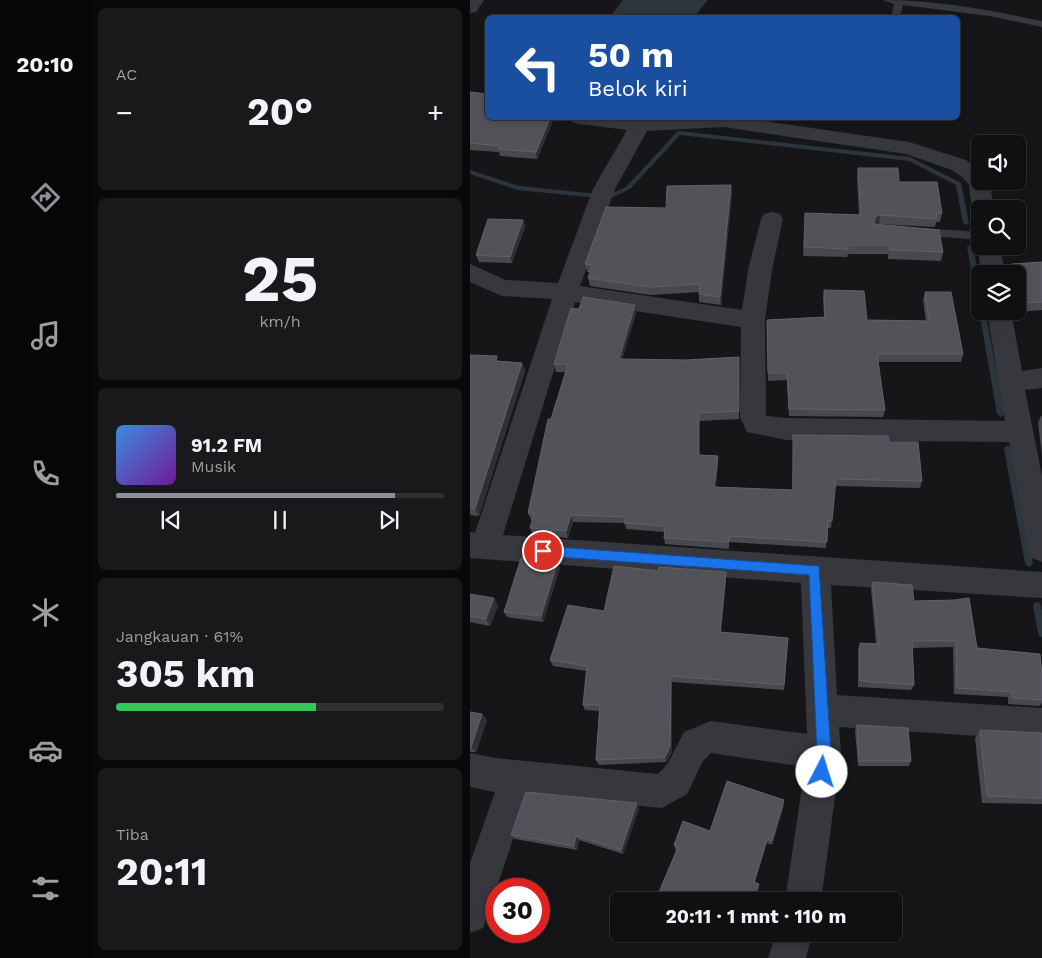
<!DOCTYPE html>
<html lang="id">
<head>
<meta charset="utf-8">
<style>
  body { margin:0; font-family:"Work Sans",sans-serif; background:#19191b; color:#f1f3f6; height:100vh; display:flex; flex-direction:column; font-size:19px; white-space:nowrap }
  * { box-sizing:border-box; margin:0 }
  p { font-size:16px; color:#9c9d9f }
  .icon { flex:none; width:28px; height:28px; fill:none; stroke:currentColor; stroke-width:2; stroke-linecap:round; stroke-linejoin:round }
  .map { position:relative; flex:1; overflow:hidden }
  .drawer { display:flex; flex-direction:column; gap:8px; padding:8px; background:#09090a; width:380px }
  .drawer>* { flex:none }
  .guide { position:absolute; left:15px; top:15px; width:475px; height:105px; border-radius:8px; box-shadow:0 2px 8px #0003,0 0 0 1px #303032; background:#1a4fa0; color:#fff; overflow:hidden }
  .fabs { position:absolute; left:501px; top:135px; display:grid; gap:10px }
  .fabs a { display:grid; place-items:center; width:55px; height:55px; border-radius:8px; background:#101012; box-shadow:0 2px 8px #0003,0 0 0 1px #303032; font-size:25px }
  .speed { position:absolute; left:15px; top:878px; display:flex; gap:10px; font-size:25px; font-weight:700; text-align:center }
  .speed>* { display:grid; place-content:center; width:65px; height:65px; border-radius:50%; background:#101012; box-shadow:0 2px 8px #0003,0 0 0 1px #303032; line-height:1 }
  .speed .limit { border:8px solid #d22; background:#fff; color:#111 }
  .pin { position:absolute; display:grid; place-items:center; width:42px; height:42px; color:#fff; margin:-21px; border:2px solid #fff; border-radius:50%; box-shadow:0 1px 5px #0007 }
  .me { position:absolute; width:55px; margin:-28px; rotate:5deg; stroke-linejoin:round; filter:drop-shadow(0 0 4px #0008) }
  .turn { display:flex; align-items:center; gap:18px; height:105px; padding:0 20px; font-size:22px }
  .turn .icon { width:65px; height:65px; stroke-width:2.5 }
  .turn b { display:block; font-size:35px; line-height:42px }
  .big { font-size:38px; font-weight:700; line-height:1.1 }
  .drawer .tile { flex:1; display:flex; flex-direction:column; justify-content:center; gap:8px; min-width:0; padding:0 18px; border-radius:8px; background:#19191b }
  .drawer .dial { align-items:center; gap:0 }
  .dial b { font-size:65px; line-height:1 }
  .song { display:flex; align-items:center; gap:15px }
  .cover { width:60px; height:60px; border-radius:8px; background:linear-gradient(135deg,hsl(210 70% 55%),hsl(280 70% 35%)) }
  .played { height:5px; border-radius:2px; background:linear-gradient(90deg,#8c9099 85%,#303032 85%) }
  .keys { display:flex; justify-content:space-around; direction:ltr }
  .heat { display:flex; justify-content:space-between; align-items:center; font-size:28px; direction:ltr }
  .charge { height:8px; border-radius:4px; background:linear-gradient(90deg,#34c759 61%,#303032 0) }
  .trip { position:absolute; left:140px; top:892px; width:292px; height:50px; border-radius:8px; background:#101012; box-shadow:0 2px 8px #0003,0 0 0 1px #303032; font-weight:700; line-height:50px; text-align:center }
  main { display:flex; flex:1; min-height:0 }
  .tab-bar { display:flex; flex-direction:column; width:90px; justify-content:space-around; align-items:center; background:#060607; color:#9c9d9f }
  .tab-bar .icon { width:35px; height:35px }
  .tab-bar .active { color:#8c9099 }
  .tab-bar b { font-size:22px; color:#f1f3f6 }
  .map>svg:first-child { display:block }
  .water { fill:#2c353c }
  .lines { fill:none; stroke-linecap:round; stroke-linejoin:round }
  .stream { fill:#2c353c; fill-rule:evenodd }
  .lane { fill:#37383d; fill-rule:evenodd }
  .street { fill:#37383d; fill-rule:evenodd }
  .wall { fill:#47494d }
  .shaded-wall { fill:#2f3033 }
  .building { fill:#525359; stroke:#5f6168 }
  .route { fill:#1a73e8; stroke:#114b97 }
</style>
</head>
<body>
<main>
<nav class="tab-bar">
<b>20:10</b>
<svg class="icon active" aria-label="directions" viewBox="0 0 24 24"><path d="M12 3l9 9-9 9-9-9zM9 14v-3h6M13 9l2 2-2 2"/></svg>
<svg class="icon" aria-label="music" viewBox="0 0 24 24"><path d="M9 18V5l10-2v13"/><circle cx="6" cy="18" r="3"/><circle cx="16" cy="16" r="3"/></svg>
<svg class="icon" aria-label="phone" viewBox="0 0 24 24"><path d="M5 4h4l2 5-3 2q2 4 5 5l2-3 5 2v4C11 20 4 13 5 4z"/></svg>
<svg class="icon" aria-label="climate" viewBox="0 0 24 24"><path d="M12 3v18M4 7l16 10M4 17L20 7"/></svg>
<svg class="icon" aria-label="car" viewBox="0 0 24 24"><path d="M5 17H2v-5l4-1 3-4h7l3 4 3 1v5h-3M9 17h6M6 11h13"/><circle cx="7" cy="17" r="2"/><circle cx="17" cy="17" r="2"/></svg>
<svg class="icon" aria-label="filters" viewBox="0 0 24 24"><path d="M4 7h16M4 17h16"/><circle cx="9" cy="7" r="2"/><circle cx="15" cy="17" r="2"/></svg>
</nav>
<section class="drawer">
<div class="tile"><p>AC</p>
<div class="heat"><a>−</a><b class="big">20°</b><a>+</a></div>
</div>
<div class="tile dial"><b>25</b><p>km/h</p></div>
<div class="tile">
<div class="song"><i class="cover"></i><div><b>91.2 FM</b><p>Musik</p></div></div>
<div class="played"></div>
<div class="keys"><svg class="icon" aria-label="previous" viewBox="0 0 24 24"><path d="M18 5L8 12l10 7zM5 5v14"/></svg><svg class="icon" aria-label="pause" viewBox="0 0 24 24"><path d="M8 5v14M16 5v14"/></svg><svg class="icon" aria-label="next" viewBox="0 0 24 24"><path d="M6 5l10 7-10 7zM19 5v14"/></svg></div>
</div>
<div class="tile"><p>Jangkauan · 61%</p><b class="big">305 km</b><div class="charge"></div></div>
<div class="tile"><p>Tiba</p><b class="big">20:11</b></div>
</section>
<div class="map">
<svg width="572" height="958" viewBox="0 0 572 958">
  <rect width="100%" height="100%" fill="#161618"/>
  <path class="water" d="M153,0H238L224,17H140Z"/>
  <g class="lines">
    <path class="stream" d="M209,131L440,157L491,183L499,223L496,225L493,223L486,185L439,161L210,135L160,189L139,199L48,190L0,174V170L49,186L138,195L156,187L207,132Z
      M500,245L503,247L510,283V302L507,300L497,247Z
      M510,309V311H515L535,414L531,417L527,414L509,311Z
      M538,446L541,447L542,449L563,563L562,565L559,567L556,565L555,563L534,449L535,447Z
      M567,602L570,603L572,611V637L569,636L568,633L563,606L564,603Z"/>
    <path class="lane" d="M413,0C466,0 520,10 572,21V27L519,16L433,5L430,18H421L424,4Z
      M453,228L510,232V240L449,235L447,232Z"/>
    <path class="street" d="M0,0H14L6,12L0,13Z
      M99,118H272L439,142L496,160L510,171V181H518L520,184L524,209H510V215L505,214L502,209L499,185L492,177L482,170L436,154L254,127L177,131L145,189L110,286L272,310L278,270L291,219L294,214L302,212L310,214L313,219L302,270L295,320L296,416L317,418L535,421L517,311H541L552,371L572,368V388L555,390L572,476V562L562,558L558,549L539,442L317,440L277,432L270,417L271,327L105,302L33,535L572,572V598L361,585L367,695L572,708V740L369,727L371,753L351,901H315L335,767L241,753L233,761L217,794L192,808L58,795L13,928L0,933V863L25,792L0,787V753L26,758L188,774L198,763L214,732L241,721L337,734L331,583L0,558V532L5,533L82,299L32,296L0,282V264L36,280L88,283L123,189L157,130L109,124L102,122Z
      M510,242V246H530L535,274H511L508,246Z
      M306,934H342L336,958H298Z"/>
  </g>
  <path class="wall" d="M0,92L18,118H84L67,159L30,156L29,152L0,150Z
    M388,168L429,182L472,213L470,222H466L465,227L409,224L473,252L471,261L418,259V254H378L377,257L333,256L335,213L389,215L387,177Z
    M261,185L262,193L251,305L229,302V292L180,295L120,286L118,278L120,272H117L115,264L196,208Z
    M53,220L55,227L42,263L9,262L6,255Z
    M572,262V310L545,312L548,311V274H539L542,264Z
    M354,290L397,320L456,321L453,300L455,292L493,354L491,362H408L415,410L413,417L319,416L317,380L298,381L297,320L354,317L353,298Z
    M109,309L166,313L152,359L216,360L269,357V419L229,421V455L248,456V464L246,487L322,490L323,442H419L452,481L450,488L365,486L361,528H357L356,548L259,542V549L195,544L194,538V532L156,529L155,523L103,522L98,538L63,535L60,528L62,520H61L58,513L81,419L95,372H86L84,364Z
    M0,355L29,361L52,363L55,371L9,516L0,515Z
    M571,416H572V455L568,423Z
    M90,567L73,622L37,617L34,612Z
    M256,579L251,632L318,638L314,690L202,682V752L196,762L129,765L126,760L129,711L115,710L113,705L117,671L83,666L80,660L134,611Z
    M402,582L444,601L507,648L572,677V703L570,706L538,704V697L484,694L483,647L442,648L444,685L441,690L388,687V649L390,643L406,644L401,589Z
    M0,594L28,606L20,626L0,622Z
    M0,712L12,714L17,720L6,752H0Z
    M387,725L441,761L439,766H388L385,730Z
    M510,730L572,733V804L512,803L505,738Z
    M314,800V805L302,845L297,843L285,882L289,887L284,901H187L186,899L207,850L205,849L204,845Z
    M169,808L153,854L109,840L107,850L45,839L41,835Z
    M260,934H273L271,939Z"/>
  <path class="shaded-wall" d="M80,118H84L67,159L66,152Z
    M261,185L262,193L251,305L250,297Z
    M410,215L409,224L404,226L405,217Z
    M53,220L55,227L42,263L40,257Z
    M165,305L166,313L150,366L149,359Z
    M52,363L55,371L9,516L5,509Z
    M248,456V464L245,494L244,487Z
    M101,515L103,522L98,538L96,531Z
    M88,561L90,567L73,622L71,616Z
    M256,572V579L251,638L250,632Z
    M24,598L28,606L20,626L16,619Z
    M201,676L202,682V752L196,762L195,757Z
    M12,714L17,720L6,752L1,747Z
    M314,800V805L302,845V841Z
    M167,803L169,808L153,854L151,850Z
    M106,836L109,840L107,850L104,846Z
    M297,839V843L284,885V882Z
    M289,884V887L284,901H283Z"/>
  <path class="building" d="M0,92L18,94V101L15,105H18V118H80L66,152L28,149L30,146L0,143Z
    M388,168H428L429,182H467L472,213H466L467,219L410,215L405,217L404,224L469,230L473,252L420,250L419,245H378V249L334,247L335,213L391,215Z
    M261,185L250,297L229,294L230,284L179,287L118,278L122,265L115,264L136,207L196,208L197,186Z
    M18,219L53,220L40,257L6,255Z
    M572,262V302L548,303V274H541L542,264Z
    M354,290L394,291L397,320L459,321L455,292H481L493,354H407L415,410L319,409L317,373H298L297,320L355,317Z
    M113,297L165,305L149,359L216,360L269,357V411L229,413V455L248,456L244,487L323,490V435L418,436L419,442H448L452,481L366,479L362,521H358L357,542L259,536V542L194,538L195,526L154,523L156,517L101,515L96,531L60,528L64,514L58,513L78,419H81L98,365L84,364L101,308L109,309Z
    M0,355L27,356L26,361L52,363L5,509L0,508Z
    M51,558L88,561L71,616L34,612Z
    M144,566L188,571L189,567L256,572L250,632L318,638L314,685L201,676L200,747L195,757L126,760L130,705H113L117,666L80,660L98,605L134,611Z
    M402,582L442,585L444,601L484,600L499,598L507,648L570,654L572,677V700L542,698V692L487,688L486,641H442L444,685L390,681V643L409,644Z
    M0,594L24,598L16,619L0,616Z
    M0,712L12,714L1,747H0Z
    M387,725L438,728L441,761H389Z
    M510,730L572,733V798L517,796Z
    M257,781L314,800L302,841L297,839L284,882L289,884L283,901H191L186,899L208,847L204,845L213,821L240,831Z
    M56,792L167,803L151,850L106,836L104,846L41,835Z"/>
  <path class="route" d="M73,546L349,566L361,753L357,777L352,779L347,777L345,772L347,753L339,575L73,556L67,551Z"/>
</svg>
<div class="fabs">
<a><svg class="icon" aria-label="sound" viewBox="0 0 24 24"><path d="M4 9h4l5-4v14l-5-4H4zM17 9q2 3 0 6"/></svg></a>
<a><svg class="icon" aria-label="search" viewBox="0 0 24 24"><circle cx="10" cy="10" r="6"/><path d="M15 15l6 6"/></svg></a>
<a><svg class="icon" aria-label="layers" viewBox="0 0 24 24"><path d="M12 4l9 5-9 5-9-5zM3 14l9 5 9-5"/></svg></a>
</div>
<div class="speed"><div class="limit">30</div></div>
<div class="pin" style="left:73px;top:551px;background:#d93025"><svg class="icon" aria-label="arrive" viewBox="0 0 24 24"><path d="M6 21V4h12l-3 4 3 4H6"/></svg></div>
<svg class="me" style="left:352px;top:772px" viewBox="-20 -20 40 40"><circle r="19" fill="#fff"/><path d="M0-13L10 11 0 6-10 11z" fill="#1a73e8"/></svg>
<div class="trip">20:11 · 1 mnt · 110 m</div>
<div class="guide">
<div class="turn"><svg class="icon" aria-label="left" viewBox="0 0 24 24"><path d="M17 20v-9H6M10 6l-5 5 5 5"/></svg><div><b>50 m</b>Belok kiri</div></div>
</div>
</div>
</main>
</body>
</html>
